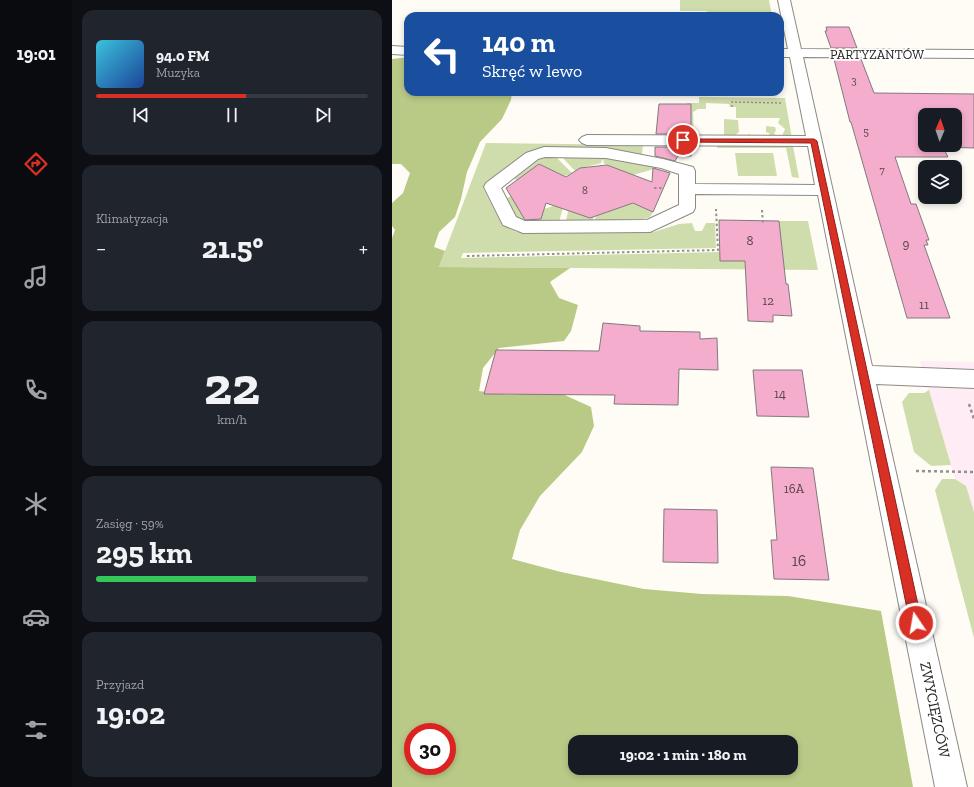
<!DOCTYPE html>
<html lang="pl">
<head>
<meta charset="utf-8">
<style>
  body { margin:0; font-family:"Zilla Slab",serif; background:#20242c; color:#f1f3f6; height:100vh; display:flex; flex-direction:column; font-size:15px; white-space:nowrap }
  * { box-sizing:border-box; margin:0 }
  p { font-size:13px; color:#9ea1a6 }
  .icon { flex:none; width:22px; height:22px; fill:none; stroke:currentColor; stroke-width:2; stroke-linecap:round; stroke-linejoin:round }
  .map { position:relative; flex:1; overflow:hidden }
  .panel { display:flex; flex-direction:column; gap:10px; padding:10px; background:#0d0f14; width:320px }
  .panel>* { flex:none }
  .guide { position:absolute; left:12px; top:12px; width:380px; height:84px; border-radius:12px; box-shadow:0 2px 6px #0003; background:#1a4fa0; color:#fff; overflow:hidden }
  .needle { width:26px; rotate:2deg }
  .fabs { position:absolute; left:526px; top:108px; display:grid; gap:8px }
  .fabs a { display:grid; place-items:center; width:44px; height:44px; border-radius:8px; background:#171b24; box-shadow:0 2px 6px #0003; font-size:20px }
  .speed { position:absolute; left:12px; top:723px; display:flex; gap:8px; font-size:20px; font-weight:700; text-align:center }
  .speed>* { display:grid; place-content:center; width:52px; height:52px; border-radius:50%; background:#171b24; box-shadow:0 2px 6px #0003; line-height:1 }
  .speed .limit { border:6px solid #d22; background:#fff; color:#111 }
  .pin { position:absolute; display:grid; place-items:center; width:34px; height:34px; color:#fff; margin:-17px; border:2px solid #fff; border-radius:50%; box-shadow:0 1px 4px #0007 }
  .me { position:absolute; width:44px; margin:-22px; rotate:348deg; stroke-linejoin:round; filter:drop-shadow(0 0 3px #0008) }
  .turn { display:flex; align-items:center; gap:14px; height:84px; padding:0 12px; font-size:18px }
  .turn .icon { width:52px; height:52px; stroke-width:2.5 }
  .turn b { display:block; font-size:28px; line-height:34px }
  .big { font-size:30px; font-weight:700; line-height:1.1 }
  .panel .tile { flex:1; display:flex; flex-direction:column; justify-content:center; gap:6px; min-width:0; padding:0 14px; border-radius:12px; background:#20242c }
  .panel .dial { align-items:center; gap:0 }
  .dial b { font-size:52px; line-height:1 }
  .song { display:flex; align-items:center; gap:12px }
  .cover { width:48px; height:48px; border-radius:6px; background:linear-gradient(135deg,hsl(190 70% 55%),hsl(220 70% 35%)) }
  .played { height:4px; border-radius:2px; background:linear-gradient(90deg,#d93025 55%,#363941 55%) }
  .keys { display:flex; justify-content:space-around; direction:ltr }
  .heat { display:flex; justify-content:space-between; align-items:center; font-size:22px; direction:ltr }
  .charge { height:6px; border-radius:3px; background:linear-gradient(90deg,#34c759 59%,#363941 0) }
  .trip { position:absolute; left:176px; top:735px; width:230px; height:40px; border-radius:12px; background:#171b24; box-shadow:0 2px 6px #0003; font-weight:700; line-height:40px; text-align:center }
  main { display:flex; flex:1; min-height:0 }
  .tab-bar { display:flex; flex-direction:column; width:72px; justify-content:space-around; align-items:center; background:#090b0e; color:#9ea1a6 }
  .tab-bar .icon { width:28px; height:28px }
  .tab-bar .on { color:#d93025 }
  .tab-bar b { font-size:18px; color:#f1f3f6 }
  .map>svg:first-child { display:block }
  .education { fill:#ffecf5 }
  .green { fill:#cfddac }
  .forest { fill:#b9ca87; fill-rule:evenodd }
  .building { fill:#f4adcd; stroke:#817a7d; fill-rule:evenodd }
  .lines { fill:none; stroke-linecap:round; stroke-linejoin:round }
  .minor-casing { stroke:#8c8a84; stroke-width:2 }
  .path-far2 { stroke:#92918c; stroke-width:1.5; stroke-dasharray:2 2; stroke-linecap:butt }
  .path-far1 { stroke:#92918c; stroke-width:2; stroke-dasharray:2.5 2.5; stroke-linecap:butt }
  .path { stroke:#92918c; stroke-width:2.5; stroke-dasharray:3 3; stroke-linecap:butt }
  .minor { fill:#fff; fill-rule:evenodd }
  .route { fill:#d93025; stroke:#8d1f18 }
  .labels { text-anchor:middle; stroke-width:3.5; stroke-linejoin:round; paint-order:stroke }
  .far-number-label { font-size:11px; fill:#59464c }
  .far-street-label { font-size:13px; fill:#252421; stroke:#fff }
  .number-label { font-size:13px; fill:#59464c }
  .street-label { font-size:15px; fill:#252421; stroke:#fff }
  .near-number-label { font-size:16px; fill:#59464c }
</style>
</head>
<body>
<main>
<nav class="tab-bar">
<b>19:01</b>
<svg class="icon on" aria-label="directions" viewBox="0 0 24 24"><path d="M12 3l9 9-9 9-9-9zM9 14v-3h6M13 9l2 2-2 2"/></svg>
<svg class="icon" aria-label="music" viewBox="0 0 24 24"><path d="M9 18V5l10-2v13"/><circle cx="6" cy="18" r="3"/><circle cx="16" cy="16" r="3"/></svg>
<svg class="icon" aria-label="phone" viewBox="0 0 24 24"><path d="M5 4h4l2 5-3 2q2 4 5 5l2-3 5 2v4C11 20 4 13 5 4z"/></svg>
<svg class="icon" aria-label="climate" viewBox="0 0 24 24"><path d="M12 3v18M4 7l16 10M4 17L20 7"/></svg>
<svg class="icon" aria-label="car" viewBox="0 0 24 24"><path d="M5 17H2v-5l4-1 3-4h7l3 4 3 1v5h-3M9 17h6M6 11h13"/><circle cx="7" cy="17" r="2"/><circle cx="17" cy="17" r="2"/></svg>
<svg class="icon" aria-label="filters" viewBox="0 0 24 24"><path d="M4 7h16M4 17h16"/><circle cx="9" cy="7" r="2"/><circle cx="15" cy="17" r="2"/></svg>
</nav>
<section class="panel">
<div class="tile">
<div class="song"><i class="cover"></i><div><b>94.0 FM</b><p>Muzyka</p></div></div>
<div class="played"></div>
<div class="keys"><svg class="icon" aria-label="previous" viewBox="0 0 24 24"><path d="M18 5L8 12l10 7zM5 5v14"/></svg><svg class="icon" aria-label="pause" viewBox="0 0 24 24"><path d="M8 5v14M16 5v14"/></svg><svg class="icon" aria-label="next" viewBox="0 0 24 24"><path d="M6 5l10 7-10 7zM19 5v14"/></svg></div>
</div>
<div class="tile"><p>Klimatyzacja</p>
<div class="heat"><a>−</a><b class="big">21.5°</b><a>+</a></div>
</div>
<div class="tile dial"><b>22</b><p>km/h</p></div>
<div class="tile"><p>Zasięg · 59%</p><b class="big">295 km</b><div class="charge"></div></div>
<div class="tile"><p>Przyjazd</p><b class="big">19:02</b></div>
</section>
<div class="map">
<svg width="582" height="787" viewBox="0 0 582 787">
  <rect width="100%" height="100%" fill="#fefcf5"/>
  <path class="education" d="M528,361L582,362V543L561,472Z"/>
  <path class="green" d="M288,0H377L380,16H315V11H288Z
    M307,97L393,98L400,139L359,138L355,135L358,134V137H378L377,133L374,132V126L383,127L384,130L382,134L386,136H390L393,129L386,123L388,118H344V107H338L337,104L314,103V109H306L301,112L302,138H294L295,103H307Z
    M332,119L346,120L347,132L341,137L332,138Z
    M94,143L251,145L250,155L138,153L91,188L110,225L125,232H262L287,224L300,223L303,231H310L314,223H323L324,248L71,253L69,258L328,252V261H348L388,230L387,221H416L426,270L47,267Z
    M325,145L401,146L407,178L400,177L394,148H325Z
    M343,153H381L385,176H346Z
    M151,156L164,157L180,173L173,176L147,164L125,180L121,178Z
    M212,156L269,167L241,175L211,163L212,161L210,160L209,163C201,166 189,166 184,172L170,157Z
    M119,196L131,216L170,203L172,204L167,222H135L123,218L113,199Z
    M241,203L261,212L258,217L247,221H174L177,207L202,216L201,220H203L204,216Z
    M537,390L559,465L539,466L522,452L510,402L517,393H532Z
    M550,479H563L574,486L582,512V638L543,490Z"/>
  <path class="forest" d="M16,57V92H120L119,100L110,119L88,142L75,172L69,199L63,217L47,232L42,247L53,251L47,267L178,268L158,282L167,298L186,305L179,331L172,341L107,348L91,368L87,391L117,395L166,392L199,407L202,426L190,452L148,496L128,530L120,559L169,572L252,589L310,594L396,596L489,611L521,787H0V238L3,230L0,226V203L11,193L18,173L9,164H0V59ZM21,732H55V766H21ZM183,742H399V768H183Z"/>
  <path class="building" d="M434,27H457L465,48H439L433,31H435Z
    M442,59H469L482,93L582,94V148L551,147L556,157H503L519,204H524L537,240H534L536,245H532L558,318H515L459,122H458ZM533,115H563V145H533Z
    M267,104H299V134H264Z
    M263,147H299V156H286L283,161L263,156Z
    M147,164L174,177L188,168L215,165L260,182L261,168L278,173L261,212L241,203L198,218L154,203L149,219L133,220L114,188Z
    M327,220L387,221L394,284H396L400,316L381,315V322L356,321L353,261H328Z
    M211,323L248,326V331L308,332V339L325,338L326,370L287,369L286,405L222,404L223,395L92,394L104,350L207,351Z
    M361,370H410L417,417L365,416Z
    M379,467L421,468L437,580L382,579L379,540H385Z
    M272,509L325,510L326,563L271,562Z"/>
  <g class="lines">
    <defs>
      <path id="minor" d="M386,0H398L409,49L582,50V58L411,57L480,366L582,370V388L484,384L575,787H543L426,195L303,194V208L301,212L258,232L131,233L111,225L92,187L94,183L134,153L152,147L214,148L271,159L301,167L303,171V184L423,185L416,146L195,145L190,143L187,140L190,137L195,135L414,136L398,57H388V49H396ZM153,157L214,158L269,168L287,174V205L255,220L133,221L124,217L109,188L146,159Z
        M0,46L16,47V55L0,54Z"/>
    </defs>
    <use href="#minor" class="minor-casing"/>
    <path class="path-far2" d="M340,107V102L391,103"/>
    <path class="path-far1" d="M262,188H271
      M370,210L371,224
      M75,256L326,250L324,209"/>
    <path class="path" d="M577,404L582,419
      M524,471L582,472"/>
    <use href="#minor" class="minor"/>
  </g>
  <path class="route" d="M289,139H422L425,141L530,623L528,627L524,629L520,627L518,623L419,143L291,142H289Z"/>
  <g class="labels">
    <g class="far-number-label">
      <text x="462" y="84">3</text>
      <text x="474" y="135">5</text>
      <text x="490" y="174">7</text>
      <text x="193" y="194">8</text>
    </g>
    <g class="far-street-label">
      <text x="485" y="59">PARTYZANTÓW</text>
    </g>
    <g class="number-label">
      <text x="358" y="245">8</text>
      <text x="514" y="248">9</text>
      <text x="376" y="305">12</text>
      <text x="532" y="309">11</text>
      <text x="388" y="398">14</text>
      <text x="402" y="493">16A</text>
    </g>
    <g class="street-label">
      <text transform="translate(543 710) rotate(78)" y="5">ZWYCIĘZCÓW</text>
    </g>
    <g class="near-number-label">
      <text x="407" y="566">16</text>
    </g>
  </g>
</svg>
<div class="fabs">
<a><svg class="needle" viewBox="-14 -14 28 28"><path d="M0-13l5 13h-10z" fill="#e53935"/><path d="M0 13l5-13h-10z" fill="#9ea1a6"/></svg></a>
<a><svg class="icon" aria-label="layers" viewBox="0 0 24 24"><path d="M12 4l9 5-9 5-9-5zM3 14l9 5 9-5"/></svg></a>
</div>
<div class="speed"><div class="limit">30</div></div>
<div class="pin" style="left:291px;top:140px;background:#d93025"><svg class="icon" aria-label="arrive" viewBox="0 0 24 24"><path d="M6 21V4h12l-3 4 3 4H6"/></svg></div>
<svg class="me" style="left:524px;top:623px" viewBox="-20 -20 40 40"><circle r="17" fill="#d93025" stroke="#fff" stroke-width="3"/><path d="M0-11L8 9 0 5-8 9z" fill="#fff"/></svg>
<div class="trip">19:02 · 1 min · 180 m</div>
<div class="guide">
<div class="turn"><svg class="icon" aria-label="left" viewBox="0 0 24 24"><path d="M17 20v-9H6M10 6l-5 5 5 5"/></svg><div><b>140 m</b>Skręć w lewo</div></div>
</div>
</div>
</main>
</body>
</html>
